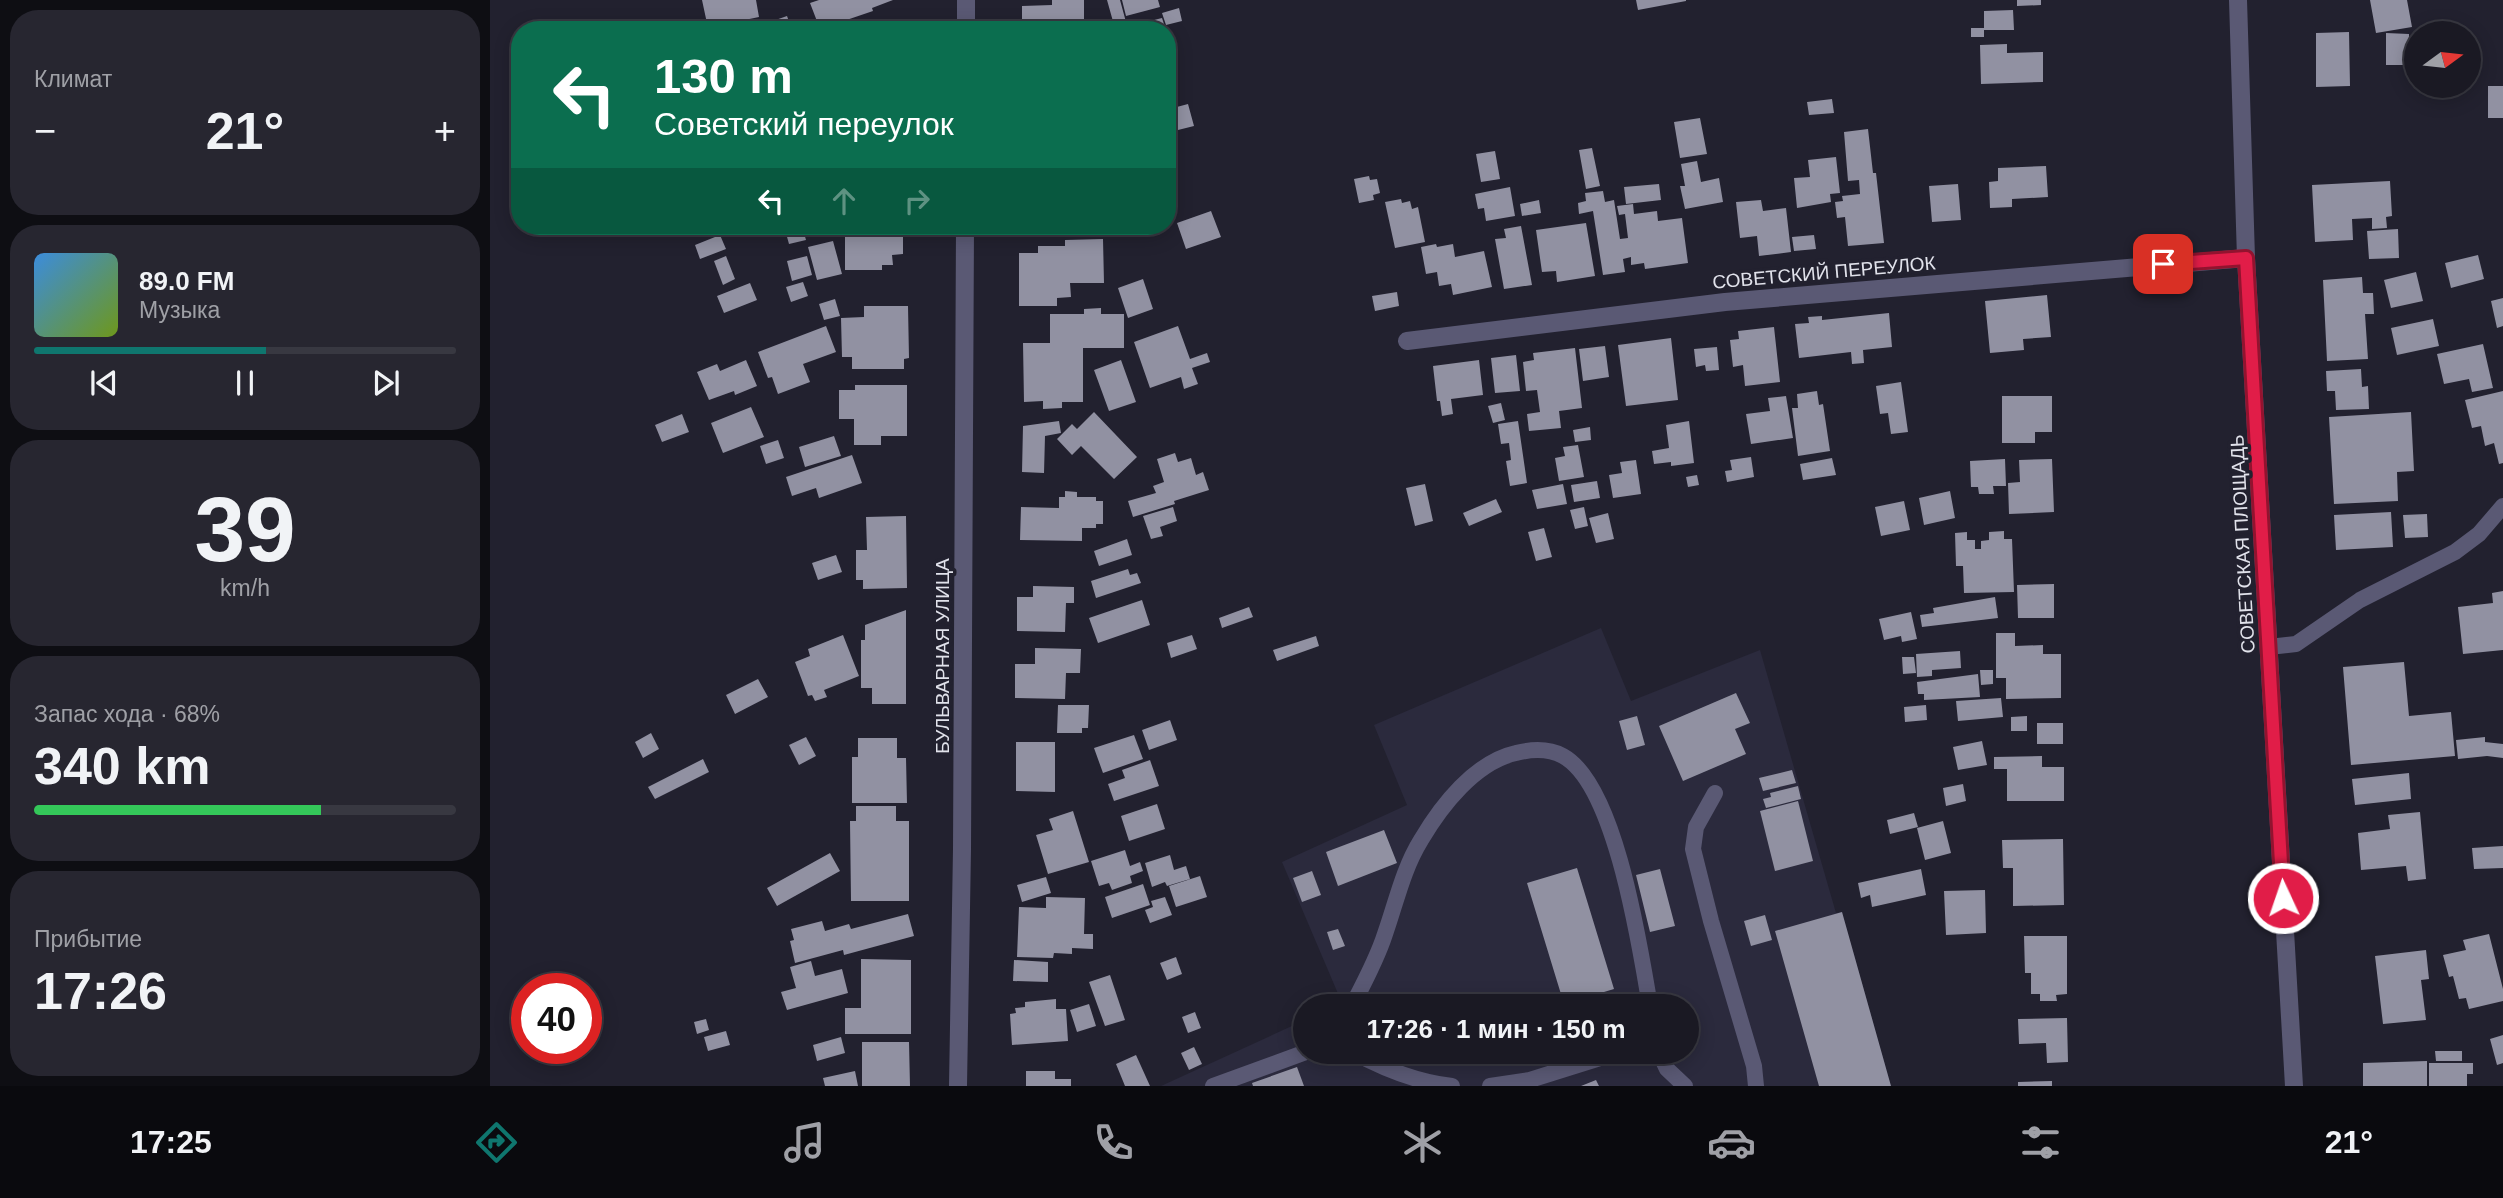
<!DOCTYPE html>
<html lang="ru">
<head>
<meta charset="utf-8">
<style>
  body { margin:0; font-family:Helvetica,sans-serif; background:#272630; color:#f1f3f6; height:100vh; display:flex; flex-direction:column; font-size:26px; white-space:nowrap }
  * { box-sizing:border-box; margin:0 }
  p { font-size:23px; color:#9fa0a6 }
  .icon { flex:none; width:38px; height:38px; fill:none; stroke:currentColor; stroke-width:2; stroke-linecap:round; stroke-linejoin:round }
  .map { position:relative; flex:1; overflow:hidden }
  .sheet { display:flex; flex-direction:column; gap:10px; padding:10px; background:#0e0e13; width:490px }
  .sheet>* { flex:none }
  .banner { position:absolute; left:21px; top:21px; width:665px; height:214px; border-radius:28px; box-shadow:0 4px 18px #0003,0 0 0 2px #383841; background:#0b6e4f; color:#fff; overflow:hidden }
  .needle { width:46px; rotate:75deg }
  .buttons { position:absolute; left:1914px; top:21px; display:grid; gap:14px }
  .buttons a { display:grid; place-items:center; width:77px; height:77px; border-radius:50%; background:#1a1923; box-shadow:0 4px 18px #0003,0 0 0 2px #383841; font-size:35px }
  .speed { position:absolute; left:21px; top:973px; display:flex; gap:14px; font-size:35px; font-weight:700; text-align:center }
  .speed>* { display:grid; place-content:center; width:91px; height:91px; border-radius:50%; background:#1a1923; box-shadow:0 4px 18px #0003,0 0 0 2px #383841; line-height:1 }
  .speed .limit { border:10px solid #d22; background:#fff; color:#111 }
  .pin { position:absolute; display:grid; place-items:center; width:60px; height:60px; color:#fff; margin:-30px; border-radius:14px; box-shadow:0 4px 10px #0006 }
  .me { position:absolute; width:77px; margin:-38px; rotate:357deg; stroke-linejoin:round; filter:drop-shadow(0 0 5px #0008) }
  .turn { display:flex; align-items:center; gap:24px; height:147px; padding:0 28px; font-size:32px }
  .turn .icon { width:91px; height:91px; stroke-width:2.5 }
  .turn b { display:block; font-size:49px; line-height:60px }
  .lanes { display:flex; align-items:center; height:66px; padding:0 28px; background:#0003; justify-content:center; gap:35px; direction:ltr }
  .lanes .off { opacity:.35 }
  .big { font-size:52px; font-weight:700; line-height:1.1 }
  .sheet .widget { flex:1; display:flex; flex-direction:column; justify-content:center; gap:10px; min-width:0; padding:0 24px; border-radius:28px; background:#272630 }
  .sheet .dial { align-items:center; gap:0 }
  .dial b { font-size:91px; line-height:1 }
  .song { display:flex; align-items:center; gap:21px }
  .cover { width:84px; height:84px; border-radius:10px; background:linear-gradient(135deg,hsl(210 70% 55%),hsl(80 70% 35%)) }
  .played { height:7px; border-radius:4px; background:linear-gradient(90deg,#0f766e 55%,#383841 55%) }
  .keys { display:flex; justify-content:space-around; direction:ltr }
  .heat { display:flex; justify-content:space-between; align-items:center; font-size:38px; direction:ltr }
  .charge { height:10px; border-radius:5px; background:linear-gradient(90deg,#34c759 68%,#383841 0) }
  .trip { position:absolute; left:803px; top:994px; width:406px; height:70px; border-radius:35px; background:#1a1923; box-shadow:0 4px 18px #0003,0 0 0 2px #383841; font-weight:700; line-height:70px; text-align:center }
  .tab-bar { display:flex; height:112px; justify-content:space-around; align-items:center; background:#0a0a0e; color:#9fa0a6 }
  .tab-bar .icon { width:49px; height:49px }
  .tab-bar .selected { color:#0f766e }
  .tab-bar b { font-size:32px; color:#f1f3f6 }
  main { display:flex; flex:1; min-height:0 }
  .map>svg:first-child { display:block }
  .built { fill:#2b2a3d }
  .building { fill:#9191a2 }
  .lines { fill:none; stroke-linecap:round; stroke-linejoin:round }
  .service { stroke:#5a5974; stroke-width:16 }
  .minor { stroke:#5a5974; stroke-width:18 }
  .tertiary { stroke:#5a5974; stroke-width:18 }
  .route-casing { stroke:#92132f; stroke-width:18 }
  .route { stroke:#e11d48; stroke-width:12 }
  .labels { text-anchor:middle; stroke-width:7; stroke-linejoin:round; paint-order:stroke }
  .street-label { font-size:19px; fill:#e1e2eb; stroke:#22212f }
</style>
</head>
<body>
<main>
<section class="sheet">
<div class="widget"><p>Климат</p>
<div class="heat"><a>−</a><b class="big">21°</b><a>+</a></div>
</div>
<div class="widget">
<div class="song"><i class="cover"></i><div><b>89.0 FM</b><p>Музыка</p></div></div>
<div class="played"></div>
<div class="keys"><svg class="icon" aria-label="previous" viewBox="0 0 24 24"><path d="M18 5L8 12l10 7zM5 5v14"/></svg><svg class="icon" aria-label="pause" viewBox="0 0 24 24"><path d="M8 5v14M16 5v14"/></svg><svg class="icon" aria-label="next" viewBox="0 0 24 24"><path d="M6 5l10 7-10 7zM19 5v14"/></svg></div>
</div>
<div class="widget dial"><b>39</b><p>km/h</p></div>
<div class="widget"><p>Запас хода · 68%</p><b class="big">340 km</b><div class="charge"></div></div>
<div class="widget"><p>Прибытие</p><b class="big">17:26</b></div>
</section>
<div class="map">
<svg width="2013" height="1086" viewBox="0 0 2013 1086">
  <rect width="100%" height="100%" fill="#22212f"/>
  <path class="built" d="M1111,628L1141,701L1270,650L1346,913L1352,912L1401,1086H671L815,1020L816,1052H1197V1006H845L852,1003L792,862L917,805L884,725Z"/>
  <path class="building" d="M212,0H266L269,17L245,22L247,30H222L218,28Z
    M329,0H403L382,8L383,11L330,29L320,3Z
    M562,0H594V30H532V6L562,5Z
    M617,0H630L636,22L624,25Z
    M632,0H668L670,7L636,16Z
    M1146,0H1196V1L1148,10Z
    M1527,0H1551V5L1527,6Z
    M1880,0H1917L1922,27L1886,33Z
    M689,8L692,21L676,25L672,13Z
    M1523,10L1524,30H1494V37H1481V28H1494V11Z
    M297,16L302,30H279L277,23Z
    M672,18L676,30H650L648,24Z
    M617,23L619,30H597V29Z
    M1859,32L1860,86L1826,87V33Z
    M1896,33L1919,34V65H1896Z
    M1517,44V53L1553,52V82L1491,84L1490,45Z
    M682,56L686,84L677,85V57Z
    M1998,86H2013V118H1998Z
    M1342,99L1344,113L1319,115L1317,102Z
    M698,104L704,126L688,130L683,108Z
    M1210,118L1217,154L1190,158L1184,122Z
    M1378,129L1383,173H1386L1394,243L1358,246L1355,217L1347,218L1345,202L1353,201L1352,196L1370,194L1369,180L1358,181L1354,132Z
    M1102,148L1110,186L1096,189L1089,150Z
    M1005,151L1010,179L991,182L986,154Z
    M1346,157L1350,193L1340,194L1341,202L1307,208L1304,178L1320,177L1318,160Z
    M1207,161L1211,182L1229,178L1233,202L1195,209L1190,186H1195L1191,164Z
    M1556,166L1558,197L1522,199V207L1500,208L1499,182L1508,181V168Z
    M677,176L688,203L677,207Z
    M879,176L880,180L887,179L890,193L883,195L884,200L869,203L864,179Z
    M1900,181L1902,216L1896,217L1897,228L1882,229V218L1862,219L1863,240L1825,242L1822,185Z
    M1169,184L1171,200L1136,204L1134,187Z
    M1468,184L1471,220L1442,222L1439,186Z
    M1020,187L1025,216L996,221L994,208L988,209L985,194Z
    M1113,191L1115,202L1124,200L1130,239L1138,238L1135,214L1129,215L1127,206L1143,204L1144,214L1167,211L1168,221L1192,218L1198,263L1155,269L1154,263L1141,265V257L1133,259L1135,272L1113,275L1103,211L1089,214L1088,203L1096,201L1095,193Z
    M911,199L912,203L920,201L922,209L928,207L935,242L905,248L895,202Z
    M1049,200L1051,213L1032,216L1030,204Z
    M1271,200L1273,211L1296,208L1301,252L1269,256L1267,236L1250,238L1246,202Z
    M721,211L731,237L696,249L687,223Z
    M1096,223L1105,276L1067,282L1066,271L1052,272L1046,230Z
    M260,226H281L263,233Z
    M294,226H312L316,240L299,244Z
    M375,226H413V254L402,255L403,265H392V270H355V231L375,230Z
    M1031,226L1042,285L1014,289L1005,239L1016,238L1014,229Z
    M1908,229L1909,258L1879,259L1877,231Z
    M230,235L236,249L210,259L205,245Z
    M1324,235L1326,249L1304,251L1302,237Z
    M613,239L614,283H580L581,297L567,298V306H529V253H548V246H575V240Z
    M343,241L352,274L327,280L318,247Z
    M946,244L947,247L963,244L965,257L994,251L1002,287L963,295L961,284L949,286L947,272L936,274L931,247Z
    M1988,255L1994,279L1961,288L1955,263Z
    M236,256L245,279L233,285L224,261Z
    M317,256L322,275L302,281L297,261Z
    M1926,272L1933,301L1901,308L1894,280Z
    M1872,277L1873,293H1883L1884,314H1875L1878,359L1837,361L1833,280Z
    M653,279L663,309L638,318L628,288Z
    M313,282L318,296L301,302L296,287Z
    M260,283L267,300L234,313L227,296Z
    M907,292L909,306L885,311L882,296Z
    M1557,295L1561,337L1533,339L1534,350L1500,353L1495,301Z
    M2013,298V326L2007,328L2001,301Z
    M345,299L350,316L334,320L329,304Z
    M374,306H418L419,358L414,359V369H362V357H352L351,318L374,317Z
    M611,308V314H634V348H593V402H572V408L553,409V401L534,402L533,343H560V314H594V309Z
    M1399,313L1402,347L1373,350L1374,363L1362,364L1361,352L1309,358L1305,324L1319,323L1318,317L1332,316V320Z
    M1943,319L1949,346L1907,355L1901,328Z
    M336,326L346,352L313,364L320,382L288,394L282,377L278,378L268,352Z
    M688,326L700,359L717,353L720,362L702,368L708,384L694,389L691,377L660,388L644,342Z
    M1284,327L1290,382L1255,386L1253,365L1243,367L1240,340L1249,339L1248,331Z
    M1181,338L1188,400L1136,406L1128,345Z
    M1993,344L2003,388L1982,392L1979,379L1954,384L1947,354Z
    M1115,346L1119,377L1093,381L1089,349Z
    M1227,347L1229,370L1216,371L1215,365L1206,367L1204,349Z
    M1085,348L1092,408L1069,411L1071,428L1039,431L1037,414L1050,412L1047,390L1036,391L1033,362L1044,360L1043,353Z
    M1026,355L1030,391L1005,393L1001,358Z
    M256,360L267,386L245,395L244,391L219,400L207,372L227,364L230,371Z
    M631,360L646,402L619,411L604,370Z
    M989,360L993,395L961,399L963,414L952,416L950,401H947L943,366Z
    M1871,369L1872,387L1878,386L1879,409L1846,410L1845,391H1837L1836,371Z
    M1411,382L1418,432L1401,434L1398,413L1390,414L1386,386Z
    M365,385H417V436H391V445H364V419H349V390H365Z
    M1327,391L1329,405L1333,404L1340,451L1308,456L1302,408H1308L1307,394Z
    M2013,391V463L2009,464L2004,443L1995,446L1991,426L1982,428L1975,400Z
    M1296,396L1303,438L1261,444L1256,414L1280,411L1278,398Z
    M1512,396H1562V432H1545V443H1512Z
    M1011,403L1015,420L1003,423L998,406Z
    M261,407L274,437L233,453L221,423Z
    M604,412L647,457L624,479L591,446L582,455L567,439L582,424L587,429Z
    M1921,412L1924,471L1907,472L1908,501L1844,504L1839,417Z
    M192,414L199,432L172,442L165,425Z
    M569,421L571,433L555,436L554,473L532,472L533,426Z
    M1028,421L1037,483L1020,486L1016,461L1021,460L1019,443L1011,444L1008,424Z
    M1199,421L1204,463L1181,466V462L1164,464L1162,451L1179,448L1176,425Z
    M1100,427L1101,440L1085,442L1083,430Z
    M344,436L351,456L315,467L309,447Z
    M288,440L294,458L276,464L270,446Z
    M1088,445L1094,477L1069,481L1065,458L1075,456L1073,447Z
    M685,453L688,462L701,458L706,475L713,472L719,490L684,501L685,504L643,517L638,501L666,493L663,486L674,482L667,459Z
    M362,455L372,483L329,498L326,488L302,496L296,477Z
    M1261,457L1264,477L1237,482L1235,471L1242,470L1240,460Z
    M1342,458L1346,475L1313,480L1310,464Z
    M1515,459L1516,486H1503L1504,494H1489L1488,487H1481L1480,461Z
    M1562,459L1564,512L1519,514L1518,483L1530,482L1529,460Z
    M1146,460L1151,494L1123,498L1119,475L1132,473L1130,462Z
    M1207,475L1209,485L1198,487L1196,477Z
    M1107,481L1110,498L1084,502L1081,485Z
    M935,484L943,521L925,526L916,488Z
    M1073,484L1077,504L1047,509L1042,490Z
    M575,491L587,492V497H606V501H613V524H606V528H592V541L530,540L531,507L569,508V497H575Z
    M1460,491L1465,518L1434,525L1429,498Z
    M1006,499L1012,512L979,526L973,513Z
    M1414,501L1420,530L1391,536L1385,507Z
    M683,507L687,521L670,527L673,536L661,539L653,516Z
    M1094,507L1098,526L1085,529L1080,510Z
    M1901,512L1903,547L1846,550L1844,515Z
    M1118,513L1124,539L1106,543L1099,518Z
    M1937,514L1938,537L1915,538L1913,515Z
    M416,516L417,588L373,589V580H366V550H377L376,517Z
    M1054,528L1062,557L1046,561L1038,532Z
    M1514,531V539H1522L1524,592L1474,593L1473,566H1466L1465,533L1477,532V540H1485V549H1491V541L1499,540V532Z
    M637,539L642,555L609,566L604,551Z
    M346,555L352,572L328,580L322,563Z
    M638,569L640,575L647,573L651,583L606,598L601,581Z
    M1564,584V618H1528L1527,585Z
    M543,586L584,587V603H576L575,632L527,631V597H543Z
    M2013,591V650L1973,654L1968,607L2003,603L2002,593Z
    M1505,597L1508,618L1432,627L1430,615L1444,613L1443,608Z
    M652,600L660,625L608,643L599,618Z
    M759,607L763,617L732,628L729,618Z
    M416,610V704H382V688H371V640H375V625Z
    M1421,612L1427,639L1412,642L1411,636L1394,640L1389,619Z
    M1506,633H1525V646L1553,645V654H1571V698L1516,699V678H1506Z
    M353,635L369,676L334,690L337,697L325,701L322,695L318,696L305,662L320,656L318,649Z
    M702,635L707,649L681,658L677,643Z
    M826,636L829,646L787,661L783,650Z
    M545,648L591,649L590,673H576L575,699L525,698V664H545Z
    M1470,651L1471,668L1442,670V676L1427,677L1426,654Z
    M1412,657H1424L1426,673L1413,674Z
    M1914,662L1919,716L1961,712L1965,756L1861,765L1853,667Z
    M1490,670H1503V684L1491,685Z
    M1488,674L1490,697L1434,700V694H1428L1427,682Z
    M268,679L278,697L245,714L236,695Z
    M1246,693L1260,723L1245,729L1256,754L1193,781L1169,726Z
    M1511,698L1513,717L1468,721L1466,701Z
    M568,705H599L598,728H592V733H567Z
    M1436,705L1437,720L1415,722L1414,707Z
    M1147,716L1155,745L1137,750L1129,721Z
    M1537,716V731H1521V717Z
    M680,720L687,740L659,750L652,730Z
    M1547,723H1573V744H1547Z
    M161,733L169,749L153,758L145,742Z
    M644,735L653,759L613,773L604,748Z
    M316,737L326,756L309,765L299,745Z
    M1995,737V742L2013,744V758L1997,756L1968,759L1966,740Z
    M368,738H407V758H416L417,803H362V757H368Z
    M1492,741L1497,765L1468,770L1463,747Z
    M526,742H565V792L526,791Z
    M1552,756V767H1574V801H1517V769H1504V757Z
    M213,759L219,772L165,799L158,787Z
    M660,760L669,786L624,801L618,784L635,778L632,770Z
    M1302,770L1306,783L1273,791L1269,778Z
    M1919,773L1921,799L1865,805L1862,779Z
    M1473,784L1476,801L1456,806L1453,788Z
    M1308,786L1311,799L1276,808L1273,799L1281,797L1280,793Z
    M1308,801L1323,861L1285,871L1270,811Z
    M667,804L675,829L639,841L631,816Z
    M366,806H406V821H419V901H361L360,821H366Z
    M583,811L599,862L558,874L546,835L563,830L559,819Z
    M1930,812L1936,879L1918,881L1916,866L1871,870L1868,833L1900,829L1898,815Z
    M1424,813L1428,827L1400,834L1397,820Z
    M1453,821L1461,853L1435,860L1427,828Z
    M894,830L907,863L848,886L836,852Z
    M1573,839L1574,905L1523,906V868H1513L1512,840Z
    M2013,846V868L1984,869L1982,848Z
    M635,850L640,866L650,862L653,871L640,876L642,883L622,890L619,883L609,886L601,861Z
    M340,853L350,871L287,906L277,888Z
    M680,855L684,870L696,866L700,879L677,886L675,882L662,887L655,863Z
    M1087,868L1124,989L1074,1004L1037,883Z
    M1170,869L1185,926L1160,932L1146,875Z
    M1431,869L1436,895L1382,907L1380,895L1371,898L1368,883Z
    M822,871L831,895L812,902L803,878Z
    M710,876L717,897L686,907L679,886Z
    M556,877L561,893L532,902L527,885Z
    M653,884L660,905L622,918L615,897Z
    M1495,890L1496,933L1456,935L1454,891Z
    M556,897L595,898L594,934H603V949L582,948V954L564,953L563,958L527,957L529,907L556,908Z
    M675,897L682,915L660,923L655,910L663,907L661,901Z
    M1352,912L1401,1086H1329L1285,931Z
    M418,914L424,936L354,955L353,950L305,963L300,941L304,940L301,929L332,921L335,931L359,924L361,929Z
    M1275,915L1282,940L1261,946L1254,921Z
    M848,929L855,946L843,950L837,932Z
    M1999,934L2013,989V1001L1979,1009L1976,998L1969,999L1963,976L1959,977L1953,955L1976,950L1973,940Z
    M1534,936H1577V994L1566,995L1567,1001H1550V994H1541V973H1535Z
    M1936,950L1939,979L1931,980L1936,1020L1893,1024L1885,956Z
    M686,957L692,974L677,980L670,963Z
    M371,959L421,960V1034H355V1008H371Z
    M524,960L558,962V982L523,981Z
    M321,961L325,976L352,969L358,993L297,1010L291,992L306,988L300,967Z
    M620,975L635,1020L615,1026L599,982Z
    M879,996L903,1006H875Z
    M566,999V1009H576L578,1041L522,1045L520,1014L526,1013L525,1008L535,1007V1002Z
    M599,1004L606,1026L587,1032L580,1010Z
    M705,1012L711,1028L698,1033L692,1017Z
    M1577,1018L1578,1062L1557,1063L1556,1043L1529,1044L1528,1019Z
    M216,1019L219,1030L207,1034L204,1022Z
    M236,1031L240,1045L218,1051L214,1037Z
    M2013,1035V1063L2007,1065L2000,1039Z
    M351,1037L355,1053L327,1061L323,1045Z
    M372,1042H419L420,1086H372Z
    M704,1047L712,1064L699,1070L691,1053Z
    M1945,1051H1972V1061H1946Z
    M646,1055L660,1086H635L626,1064Z
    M1937,1061V1086H1873V1063Z
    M1939,1063H1983V1074H1977V1086H1939Z
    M807,1067L814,1086H763L762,1083Z
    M365,1071L368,1086H335L333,1078Z
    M536,1071H565V1079H581V1086H536Z
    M1106,1080L1109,1086H1091Z
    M1562,1081V1086H1528V1082Z"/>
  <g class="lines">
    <path class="service" d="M1779,647L1806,644L1870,600L1965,552L1989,534L2013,506
      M1225,793L1206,827L1203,849L1221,921L1264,1066L1266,1086
      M862,1006C874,983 887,959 895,934C906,903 913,869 931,840C951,806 985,762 1026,753C1042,749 1058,748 1073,756C1126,785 1150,948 1160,1006
      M863,1052C894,1069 926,1082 962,1086
      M1169,1052L1177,1069L1195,1086
      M723,1086L816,1052
      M1000,1086L1040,1080L1129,1052"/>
    <path class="minor" d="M476,30V0
      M917,341L1235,302L1756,258
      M468,1086L472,849L475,226"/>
    <path class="tertiary" d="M1748,0L1756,258L1804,1086"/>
  </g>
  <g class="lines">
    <defs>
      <path id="route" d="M1673,264L1756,258L1793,898"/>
    </defs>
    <use href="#route" class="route-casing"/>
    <use href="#route" class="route"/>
  </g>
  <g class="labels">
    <g class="street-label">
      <text transform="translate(1334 272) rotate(-5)" y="7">СОВЕТСКИЙ ПЕРЕУЛОК</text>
      <text transform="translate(1752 544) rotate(-93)" y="7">СОВЕТСКАЯ ПЛОЩАДЬ</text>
      <text transform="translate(452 656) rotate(-90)" y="7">БУЛЬВАРНАЯ УЛИЦА</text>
    </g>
  </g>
</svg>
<div class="buttons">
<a><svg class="needle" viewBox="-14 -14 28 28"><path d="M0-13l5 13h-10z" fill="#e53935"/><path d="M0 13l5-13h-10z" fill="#9fa0a6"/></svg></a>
</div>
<div class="speed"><div class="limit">40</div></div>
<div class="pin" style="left:1673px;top:264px;background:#d93025"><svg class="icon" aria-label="arrive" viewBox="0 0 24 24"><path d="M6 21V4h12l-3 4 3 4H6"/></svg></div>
<svg class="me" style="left:1793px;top:898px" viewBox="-20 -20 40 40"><circle r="17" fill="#e11d48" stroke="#fff" stroke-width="3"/><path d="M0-11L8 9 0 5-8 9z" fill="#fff"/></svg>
<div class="trip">17:26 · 1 мин · 150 m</div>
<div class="banner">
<div class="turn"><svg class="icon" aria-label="left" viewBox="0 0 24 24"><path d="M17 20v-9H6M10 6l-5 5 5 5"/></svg><div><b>130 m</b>Советский переулок</div></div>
<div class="lanes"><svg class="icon" aria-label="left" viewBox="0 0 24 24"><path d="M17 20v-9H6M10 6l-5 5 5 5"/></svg><svg class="icon off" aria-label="ahead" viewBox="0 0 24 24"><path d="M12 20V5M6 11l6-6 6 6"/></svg><svg class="icon off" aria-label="right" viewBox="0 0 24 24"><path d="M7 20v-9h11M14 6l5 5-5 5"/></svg></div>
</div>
</div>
</main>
<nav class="tab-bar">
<b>17:25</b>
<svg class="icon selected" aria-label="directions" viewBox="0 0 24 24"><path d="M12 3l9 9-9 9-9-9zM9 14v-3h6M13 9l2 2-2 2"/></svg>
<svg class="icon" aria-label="music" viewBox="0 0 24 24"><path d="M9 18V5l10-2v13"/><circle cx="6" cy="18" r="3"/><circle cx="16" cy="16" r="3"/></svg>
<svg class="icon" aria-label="phone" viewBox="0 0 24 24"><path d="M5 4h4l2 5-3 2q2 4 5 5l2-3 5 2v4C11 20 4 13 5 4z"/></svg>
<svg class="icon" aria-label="climate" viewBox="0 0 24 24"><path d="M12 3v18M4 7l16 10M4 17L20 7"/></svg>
<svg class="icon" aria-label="car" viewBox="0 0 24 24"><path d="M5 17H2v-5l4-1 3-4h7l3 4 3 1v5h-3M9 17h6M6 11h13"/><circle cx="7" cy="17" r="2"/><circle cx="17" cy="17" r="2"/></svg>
<svg class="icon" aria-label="filters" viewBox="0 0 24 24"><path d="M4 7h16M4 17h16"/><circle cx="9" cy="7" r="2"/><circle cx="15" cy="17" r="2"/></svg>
<b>21°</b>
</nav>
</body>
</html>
